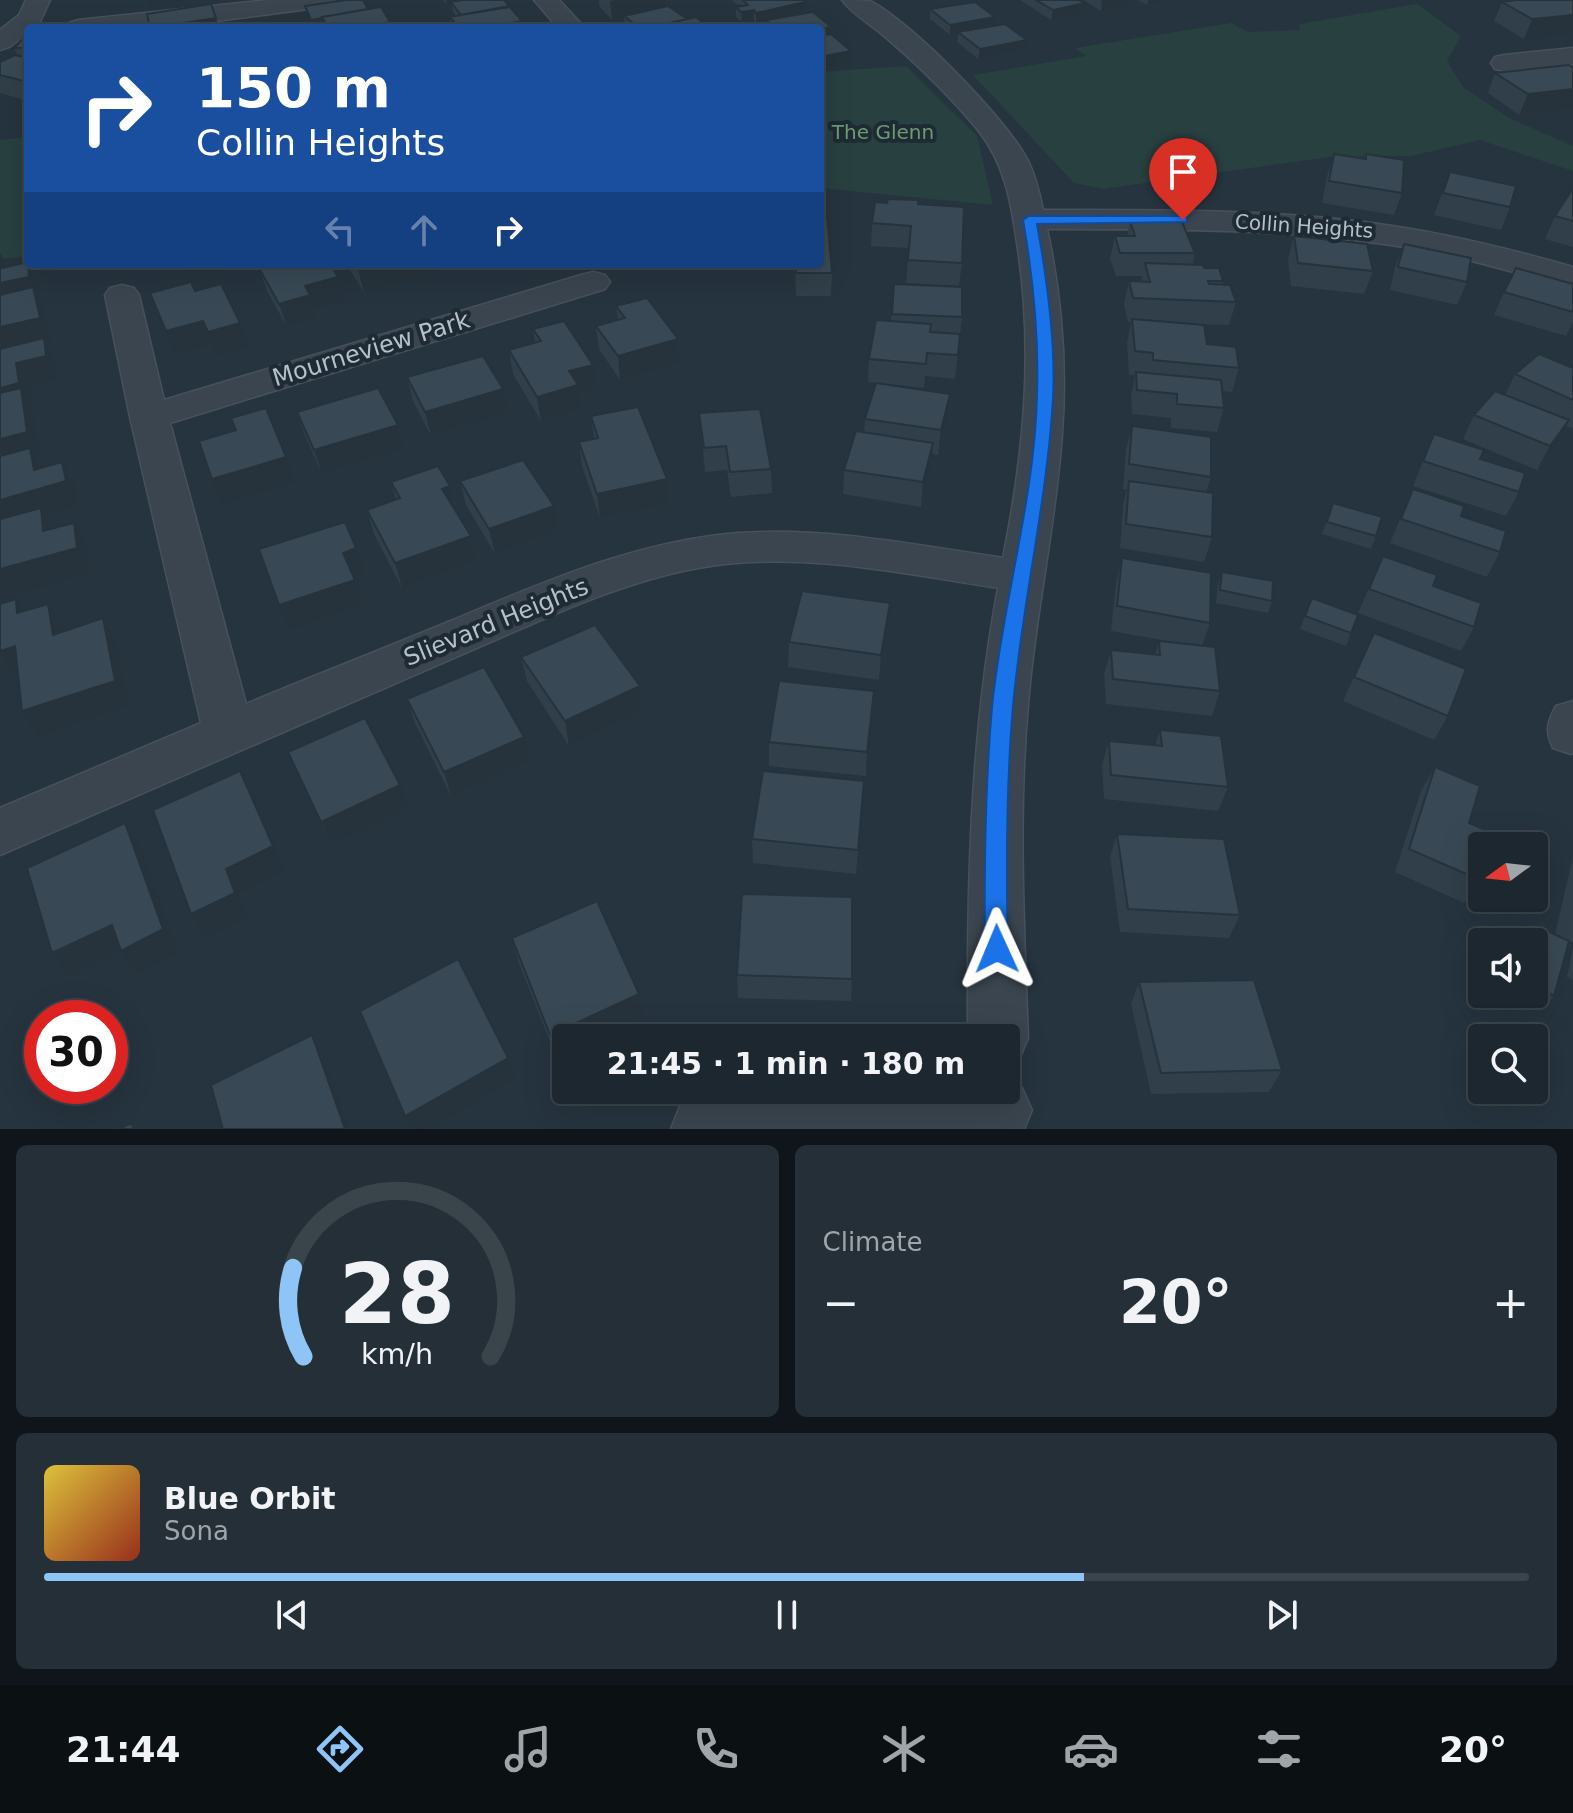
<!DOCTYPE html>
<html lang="en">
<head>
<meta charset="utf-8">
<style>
  body { margin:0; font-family:"DejaVu Sans",sans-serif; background:#252f37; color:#f1f3f6; height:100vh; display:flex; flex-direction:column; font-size:30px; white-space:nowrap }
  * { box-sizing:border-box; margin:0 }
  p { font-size:26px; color:#a0a5aa }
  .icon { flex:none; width:44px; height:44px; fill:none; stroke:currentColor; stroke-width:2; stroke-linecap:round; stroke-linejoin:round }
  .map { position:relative; height:1129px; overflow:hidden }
  .details { display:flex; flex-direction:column; gap:16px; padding:16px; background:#0f151a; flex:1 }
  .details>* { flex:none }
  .banner { position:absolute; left:24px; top:24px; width:800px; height:244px; border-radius:8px; box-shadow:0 8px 32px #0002,0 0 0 2px #3a444b; background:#1a4fa0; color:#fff; overflow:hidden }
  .needle { width:52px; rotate:255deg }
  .buttons { position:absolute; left:1468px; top:832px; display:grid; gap:16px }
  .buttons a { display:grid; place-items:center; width:80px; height:80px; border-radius:8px; background:#1c272f; box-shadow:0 8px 32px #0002,0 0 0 2px #3a444b; font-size:40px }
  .speed { position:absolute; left:24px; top:1000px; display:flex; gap:16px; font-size:40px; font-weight:700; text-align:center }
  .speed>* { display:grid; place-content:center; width:104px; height:104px; border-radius:50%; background:#1c272f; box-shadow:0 8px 32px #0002,0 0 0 2px #3a444b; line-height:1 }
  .speed .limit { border:12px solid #d22; background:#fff; color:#111 }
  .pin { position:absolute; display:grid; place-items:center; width:68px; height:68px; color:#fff; margin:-82px -34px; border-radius:50% 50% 50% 0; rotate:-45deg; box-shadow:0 0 8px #0007 }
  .pin .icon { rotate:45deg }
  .me { position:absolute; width:88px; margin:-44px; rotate:359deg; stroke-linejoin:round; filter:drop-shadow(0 0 6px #0008) }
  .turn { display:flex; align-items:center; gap:28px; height:168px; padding:0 40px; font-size:36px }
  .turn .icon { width:104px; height:104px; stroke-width:2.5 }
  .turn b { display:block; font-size:56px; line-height:68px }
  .lanes { display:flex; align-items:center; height:76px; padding:0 40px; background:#0003; justify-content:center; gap:40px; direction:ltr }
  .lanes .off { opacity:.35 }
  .big { font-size:60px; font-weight:600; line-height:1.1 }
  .details .tile { flex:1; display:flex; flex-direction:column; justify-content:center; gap:12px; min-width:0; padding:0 28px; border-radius:12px; background:#252f37 }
  .details .dial { align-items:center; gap:0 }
  .dial svg { height:208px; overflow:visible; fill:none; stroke:#3a444b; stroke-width:7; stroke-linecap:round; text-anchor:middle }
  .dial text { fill:#f1f3f6; stroke:none }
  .song { display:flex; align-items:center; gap:24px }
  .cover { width:96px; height:96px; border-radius:12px; background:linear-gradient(135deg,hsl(50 70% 55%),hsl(10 70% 35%)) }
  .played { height:8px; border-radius:4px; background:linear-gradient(90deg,#8fc4f6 70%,#3a444b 70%) }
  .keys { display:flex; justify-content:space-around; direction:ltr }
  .heat { display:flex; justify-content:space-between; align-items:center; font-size:44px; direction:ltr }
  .details .tiles { flex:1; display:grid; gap:16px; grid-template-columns:1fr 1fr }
  .tile:last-child { grid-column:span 2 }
  .trip { position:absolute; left:552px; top:1024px; width:468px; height:80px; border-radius:8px; background:#1c272f; box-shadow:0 8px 32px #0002,0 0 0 2px #3a444b; font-weight:600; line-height:80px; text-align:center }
  .tab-bar { display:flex; height:128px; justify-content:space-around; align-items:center; background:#0b1013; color:#a0a5aa }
  .tab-bar .icon { width:56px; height:56px }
  .tab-bar .selected { color:#8fc4f6 }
  .tab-bar b { font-size:36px; color:#f1f3f6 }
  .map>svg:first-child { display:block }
  .green { fill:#284040 }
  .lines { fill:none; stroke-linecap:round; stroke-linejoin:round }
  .street-casing { stroke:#46515b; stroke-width:3 }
  .street { fill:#3a454f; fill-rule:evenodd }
  .wall { fill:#303f49 }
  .shaded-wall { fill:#27333c }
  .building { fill:#384955; stroke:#27333c; stroke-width:2 }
  .route { fill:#1a73e8; stroke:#114b97; stroke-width:2 }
  .labels { text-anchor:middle; stroke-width:8; stroke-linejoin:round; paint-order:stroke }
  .far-park-label { font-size:20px; fill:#6e9a72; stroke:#1e2a34 }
  .far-street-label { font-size:20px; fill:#b6c0ca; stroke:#1e2a34 }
  .street-label { font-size:24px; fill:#b6c0ca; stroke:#1e2a34 }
</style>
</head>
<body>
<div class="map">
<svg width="1573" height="1129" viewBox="0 0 1573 1129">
  <rect width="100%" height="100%" fill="#26343f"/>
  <path class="green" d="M1417,4L1461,36L1447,61L1463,87L1509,118L1573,146V171L1480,140L1411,156L1329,157L1103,189L1074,183L973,75L1086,56L1075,48L1231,23L1248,32L1300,30L1299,24Z
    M906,66L977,136L993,205L820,188V72Z
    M28,137V256L0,259V140Z"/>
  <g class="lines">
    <defs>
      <path id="street" d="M26,0H50L39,24L28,28V33L9,47L0,50V30L19,15Z
        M269,0H335L332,5L323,7L164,28H65L69,23L78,20Z
        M534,0H559L585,28H558Z
        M842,0C851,0 864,0 872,2C912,23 1010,122 1029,163C1036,178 1040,195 1043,210C1152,210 1263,209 1371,223C1440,232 1507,248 1573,267V288C1527,277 1483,262 1437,253C1309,228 1177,229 1047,229C1062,297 1067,366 1062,434C1056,525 1035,614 1028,705C1018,816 1024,927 1028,1038L1019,1059L1006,1064V1038H968C967,886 970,738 998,588C900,573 797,550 698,568C653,576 611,591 569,608L0,855V808L201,723L130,417L105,295L110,288L122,285L134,288L139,295L164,400L581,275L593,272L605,275L610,282L605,289L170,423L246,704C313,676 381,650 448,622C542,583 636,541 738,533C826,527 916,545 1003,558C1024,453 1034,350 1017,243C1011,202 1005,164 978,130C950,96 917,64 883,35C870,24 852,14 842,0Z
        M1573,48V64L1504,71L1495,69L1491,63L1495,57L1504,55Z
        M1573,701V753L1571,754L1553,748C1545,731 1547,723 1556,706Z
        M1006,1081L1022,1088L1032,1110L1024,1129H671L680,1106L734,1090H1006Z"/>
    </defs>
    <use href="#street" class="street-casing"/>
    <use href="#street" class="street"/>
  </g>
  <path class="wall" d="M443,0H504L522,21L523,28H452L450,17L456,16L453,12L452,5L447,6Z
    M599,0H666L667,6L687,19L710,28H627L625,26L624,18L612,20L599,6Z
    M731,0H802L804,12L785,17L831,27V34L851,51V61L820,28H766V21L756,23L754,20L742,22L736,17V7L741,6V4L738,5Z
    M1020,0H1079L1085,3L1083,13L1051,20Z
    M1083,0H1132L1131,6L1101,11Z
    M1138,0H1176L1147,5Z
    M1573,0L1524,39L1494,21L1502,2Z
    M305,6L368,9L390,22L392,28H313Z
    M930,9L994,26L1026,50L978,59L957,42L958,34L950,35L930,19Z
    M28,33V101L0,93V62L17,55L14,48Z
    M1495,73L1573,109L1519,115L1488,93Z
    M1334,154L1364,159L1366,154L1402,193L1394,215L1322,203L1327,176Z
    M1450,172L1510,207L1501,230L1434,215Z
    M1573,188V247L1545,239L1555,216Z
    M918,204L962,263L959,286L906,283L909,248L871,246L872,223Z
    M1130,221L1195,253L1193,264L1204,268L1223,281V284L1236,302L1229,325L1194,324L1207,344L1239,368L1232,392L1222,391L1224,408L1217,432L1171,428V418L1132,414L1131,396L1135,375H1129L1127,343L1131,322H1128L1124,304L1129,281H1141L1142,276H1116L1110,259L1115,236H1127Z
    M1294,236L1373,271L1364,294L1291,286L1288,259Z
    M1404,244L1467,282L1457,305L1390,290L1395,267Z
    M346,264H434L436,272L364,292Z
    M775,264H820L832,273L831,296H796L795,270H775Z
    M259,268L338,277L344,300L314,309L317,319L287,327L267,291Z
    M894,284L962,317L955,379L925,376L924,388L868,382L869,359L891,321Z
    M1573,284V322L1566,336L1494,315L1504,292Z
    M616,306L678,339L680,363L620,380L599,349L596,326L618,320Z
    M533,329L596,388L579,393L582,409L541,421L513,374L509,350L535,343Z
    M1573,368V429L1566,426L1557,445L1537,470L1463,439L1474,415L1505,395L1515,374Z
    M407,377L508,413L431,436L413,401Z
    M297,412L398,425L404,449L322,474L305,436Z
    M699,413L771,469L772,493L731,497L727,470L705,472Z
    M591,416L667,479L669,504L600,518L582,466L579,442L594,438Z
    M947,418L938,455L932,454L931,467L921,507L843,494L844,470L864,432L865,419Z
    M1132,426L1211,477L1206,492L1212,537L1204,562L1120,548L1123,505L1127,489H1123L1126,450Z
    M1434,434L1480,459L1519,492L1506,516L1413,486Z
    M460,481L558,531L495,554L466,505Z
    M391,482L450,486L455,510L471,536L477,561L402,588L374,534L367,510L396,500Z
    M1413,489L1461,516L1500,552L1487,577L1390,543Z
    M1333,503L1376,536L1371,549L1322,534Z
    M1383,556L1433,586L1474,627L1461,651L1358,613Z
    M1122,558L1210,623L1202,646L1220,691L1212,716L1106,704L1104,674L1111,650L1155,655L1159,641L1178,643L1111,631L1116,583Z
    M1222,572L1272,601L1268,613L1216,603L1218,584Z
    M1312,598L1351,633L1346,646L1300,629Z
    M888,627L879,680L788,667L789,642Z
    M1374,633L1448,716L1434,740L1343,701Z
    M521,657L640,686L643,710L569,746L527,681Z
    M874,691L866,776L769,766V742Z
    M407,699L530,761L451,796L415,723Z
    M1160,730L1228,787L1218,811L1104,799L1102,765L1109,741L1155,746Z
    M288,752L409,809L331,845Z
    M1435,767L1469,823L1480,880L1464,903L1395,872L1421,791Z
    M864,781L856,874L753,863L752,839Z
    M1117,834L1240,915L1229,938L1120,932L1110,857Z
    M1573,857V943L1565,939L1554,996L1545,1007L1519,994H1534V942H1524L1526,937L1535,925L1555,934Z
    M512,938L643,1016L597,1038H566L556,1057L518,961Z
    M1573,947V980L1567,977Z
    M737,975L852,979L851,1001L738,998Z
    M1139,982L1282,1070L1269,1092L1151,1094L1131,1004Z"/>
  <path class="shaded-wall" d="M148,0H185V1L150,6Z
    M446,0H481L451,2L452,5L447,6Z
    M617,0H666L667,11L624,16V18L612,20L610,1Z
    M1102,0H1132L1131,6L1101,11Z
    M1148,0H1176L1147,5Z
    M805,2L804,12L756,23V13Z
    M1085,3L1083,13L1051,20L1053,10Z
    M754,10V20L742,22L741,12Z
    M1573,15V33L1524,39L1532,19Z
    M995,17L994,28L958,32V34L950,35V25Z
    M216,18L219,28H152Z
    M322,18L324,28H313L311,20Z
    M522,21L523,28H481Z
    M390,22L392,28H354Z
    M831,27V37L820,39V29Z
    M1027,40L1026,50L978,59L980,49Z
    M851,51V61L820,67V57Z
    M1573,89V109L1519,115L1528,94Z
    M0,254L11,277L28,264L38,285L40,300H39L44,310L51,341L46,342L55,362L57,379L28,387L40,456L35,457L43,472L62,462L75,486L78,505L45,515L54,533L74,523L87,547L90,573L0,598V283L2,268Z
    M188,264H248L193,278Z
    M378,264H434L436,272L364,292L358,269Z
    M338,277L344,300L314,309L317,319L287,327L279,304L305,286Z
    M203,321L212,344L175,355L166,331Z
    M240,323L248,346L216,355L208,332Z
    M678,339L680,363L620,380L618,356Z
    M593,365L596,388L579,393L582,409L541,421L537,397L569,371Z
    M503,389L508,413L431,436L425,412Z
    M950,394L947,418L938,455L941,430Z
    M1569,420L1557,445L1537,470L1550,446Z
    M398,425L404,449L322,474L314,450Z
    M933,443L931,467L921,507L923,482Z
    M286,457L295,482L222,504L212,479Z
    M667,479L669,504L600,518L597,494Z
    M450,486L455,511L442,489Z
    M554,506L558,531L495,554L489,529Z
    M471,536L477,561L402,588L395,563Z
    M356,548L364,573L351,577L343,553Z
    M355,580L363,604L289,630L279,605Z
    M16,599L30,623L17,613Z
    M890,603L888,627L879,680L881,655Z
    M48,604L62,628L67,659L53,635Z
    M103,618L116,643L129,705L38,736L22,711Z
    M15,646L30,671L15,676L0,651Z
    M640,686L643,710L569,746L565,721Z
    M874,691L872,715L866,776L867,752Z
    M524,737L530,761L451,796L444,772Z
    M240,771L285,870L238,893L248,916L205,937L191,914L226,869Z
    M400,785L409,809L331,845L321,822Z
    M125,823L140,847L178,952L137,973L121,951L69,976L52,953Z
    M639,994L643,1016L597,1038H566V1052L556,1057L550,1035Z
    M312,1035L324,1057L349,1129H345Z
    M508,1058L515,1079L428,1129H412L405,1116Z"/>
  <path class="building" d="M346,0H363L368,9L322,17V18L311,20L305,6Z
    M463,0H504L510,7L461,15L451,2Z
    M743,0H802L805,2L756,13L754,10L741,12L736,7L748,5Z
    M1036,0H1079L1085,3L1053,10Z
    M1516,0H1573V15L1532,19L1502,2Z
    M975,2L995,17L950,25L930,9Z
    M211,4L216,18L150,28L147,14Z
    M509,6L522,21L481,28H459L450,17Z
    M668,6L687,19L648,28H640L624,16Z
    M381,7L390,22L354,28H328L322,17Z
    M813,12L831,27L820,29L775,28L766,20Z
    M696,17L710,28H648Z
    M1005,24L1027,40L980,49L958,32Z
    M28,33V48H14Z
    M831,34L851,51L820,57V36Z
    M15,55L28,58V82L0,75V62Z
    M1569,65L1573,68V89L1528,94L1495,73Z
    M1334,154L1366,159V154L1404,160L1402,193L1329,181Z
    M1450,172L1516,186L1510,207L1443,193Z
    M1573,188V221L1555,216Z
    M888,199L918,200V204L964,207L962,263L908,260L911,226L872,223L875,202L887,203Z
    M820,217H827L832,273H796V264H820Z
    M1130,221L1182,222L1195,253H1120L1115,236H1135Z
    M1294,236L1367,244L1373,271L1298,263Z
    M1404,244L1471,258L1467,282L1398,267Z
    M0,254L2,268L28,262L29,277L0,283Z
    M1145,263L1203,265L1204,268H1219L1223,281H1208L1209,284L1230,285L1236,302L1133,298L1129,281L1150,282Z
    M276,264H330L338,277L305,286L310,295L279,304L259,268Z
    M355,264H378L358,269Z
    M1516,268L1573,284V312L1504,292Z
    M191,282L195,291L221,284L240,323L208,332L203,321L166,331L150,293Z
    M894,284L962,287V317L892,314Z
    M33,287L40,318L0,327V295Z
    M647,298L678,339L618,356L596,326L625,318L616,306Z
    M1132,319L1204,325L1207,344L1236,347L1239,368L1153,360V353L1135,351Z
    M876,320L931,324L930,332L960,334L958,355L927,353L926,364L869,359Z
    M564,321L593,365L569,371L578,385L537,397L509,350L541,341L533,329Z
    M44,338L46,356L16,363L19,383L0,388V349Z
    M1539,354L1573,368V400L1515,374Z
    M483,356L503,389L425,412L407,377Z
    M1136,372L1221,380L1224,408L1177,404V394L1137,390Z
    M876,383L950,394L941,430L865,419Z
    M21,388L27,432L0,439V393Z
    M378,388L398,425L314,450L297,412Z
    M1495,391L1569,420L1550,446L1474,415Z
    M638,407L667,479L597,494L579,442L598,438L591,416Z
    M266,408L286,457L212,479L199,441L236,430L231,418Z
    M760,409L771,469L730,472L726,446L704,448L699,413Z
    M1132,426L1211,437V477L1129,464Z
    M856,431L933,443L923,482L844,470Z
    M1434,434L1484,450L1480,459L1525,473L1519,492L1423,461Z
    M30,448L34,470L62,462L66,481L0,500V456Z
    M523,460L554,506L489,529L460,481Z
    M438,466L450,486L442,489L471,536L395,563L367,510L400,498L391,482Z
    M1129,481L1213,493L1212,537L1126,524Z
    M1413,489L1464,506L1461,516L1506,531L1500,552L1401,519Z
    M1333,503L1382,517L1376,536L1327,522Z
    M41,508L43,531L74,523L77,548L0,569V519Z
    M345,522L356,548L343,553L355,580L279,605L259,549Z
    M1383,556L1437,575L1433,586L1481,603L1474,627L1369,589Z
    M1122,558L1211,573L1210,623L1117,606Z
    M1222,572L1273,581L1272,601L1220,590Z
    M802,591L890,603L881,655L789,642Z
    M1312,598L1358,615L1351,633L1305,616Z
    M16,599L17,613L48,604L53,635L103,618L115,681L22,711L15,646L0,651V604Z
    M595,625L640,686L565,721L521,657Z
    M1374,633L1466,669L1448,716L1354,677Z
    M1159,641L1215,647L1220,691L1113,679L1111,650L1160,655Z
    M484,667L524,737L444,772L407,699Z
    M779,681L874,691L867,752L769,742Z
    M365,718L400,785L321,822L288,752Z
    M1160,730L1221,736L1228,787L1111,775L1109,741L1162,746Z
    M1435,767L1480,786L1469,823L1492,833L1489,846H1482V871L1480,880L1409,849Z
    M240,771L273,846L226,869L235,893L191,914L153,810Z
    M763,771L864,781L858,850L752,839Z
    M125,823L163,929L121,951L112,925L52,953L27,868Z
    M1117,834L1224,839L1240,915L1128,909Z
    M742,894L852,897V979L737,975Z
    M597,901L639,994L550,1035L512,938Z
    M1535,925L1569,941L1554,996L1534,985V942H1530Z
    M458,959L508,1058L405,1116L360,1011Z
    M1254,980L1282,1070L1161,1073L1139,982Z
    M312,1035L345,1129H223L211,1085Z
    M132,1123L133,1129H119Z"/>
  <path class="route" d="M1183,216L1187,217V222L1037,224C1047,279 1056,343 1053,399C1047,502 1022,604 1013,706C1006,787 1006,869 1008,949L1005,957L997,960L988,957L985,949C984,869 985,787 992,707C1002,604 1035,498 1037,395C1039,337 1033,277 1023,220L1029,216Z"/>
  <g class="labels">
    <g class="far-park-label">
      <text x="883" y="139">The Glenn</text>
    </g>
    <g class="far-street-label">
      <text transform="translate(1304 226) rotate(4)" y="7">Collin Heights</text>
    </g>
    <g class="street-label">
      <text transform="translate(371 349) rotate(-17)" y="8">Mourneview Park</text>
      <text transform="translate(496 622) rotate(-22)" y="8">Slievard Heights</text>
    </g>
  </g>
</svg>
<div class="buttons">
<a><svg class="needle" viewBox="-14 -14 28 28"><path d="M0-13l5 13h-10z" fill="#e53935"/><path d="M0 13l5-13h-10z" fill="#a0a5aa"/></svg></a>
<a><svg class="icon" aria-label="sound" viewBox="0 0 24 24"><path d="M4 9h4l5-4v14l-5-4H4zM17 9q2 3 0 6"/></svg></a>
<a><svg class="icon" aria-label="search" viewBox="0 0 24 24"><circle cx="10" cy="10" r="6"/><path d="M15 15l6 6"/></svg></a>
</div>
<div class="speed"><div class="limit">30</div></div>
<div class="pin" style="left:1183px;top:220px;background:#d93025"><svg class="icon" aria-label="arrive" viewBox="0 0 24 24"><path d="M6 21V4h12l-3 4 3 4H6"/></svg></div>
<svg class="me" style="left:997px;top:949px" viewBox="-20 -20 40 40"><path d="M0-17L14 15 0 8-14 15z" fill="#1a73e8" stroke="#fff" stroke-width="4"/></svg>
<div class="trip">21:45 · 1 min · 180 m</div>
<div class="banner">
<div class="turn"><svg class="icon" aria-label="right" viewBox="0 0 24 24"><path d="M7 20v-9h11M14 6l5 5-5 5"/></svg><div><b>150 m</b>Collin Heights</div></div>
<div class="lanes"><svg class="icon off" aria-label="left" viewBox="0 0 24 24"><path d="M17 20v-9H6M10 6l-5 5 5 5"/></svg><svg class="icon off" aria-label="ahead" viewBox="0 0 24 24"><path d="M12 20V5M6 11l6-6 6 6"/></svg><svg class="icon" aria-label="right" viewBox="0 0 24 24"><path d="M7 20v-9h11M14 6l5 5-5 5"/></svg></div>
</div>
</div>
<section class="details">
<div class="tiles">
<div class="tile dial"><svg viewBox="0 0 100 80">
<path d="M14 69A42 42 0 1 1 86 69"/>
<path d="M14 69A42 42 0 0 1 10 35" stroke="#8fc4f6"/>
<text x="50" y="56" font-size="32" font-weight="700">28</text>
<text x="50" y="72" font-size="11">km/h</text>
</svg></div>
<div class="tile"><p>Climate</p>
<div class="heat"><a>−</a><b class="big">20°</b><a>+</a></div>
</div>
<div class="tile">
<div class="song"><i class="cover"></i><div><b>Blue Orbit</b><p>Sona</p></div></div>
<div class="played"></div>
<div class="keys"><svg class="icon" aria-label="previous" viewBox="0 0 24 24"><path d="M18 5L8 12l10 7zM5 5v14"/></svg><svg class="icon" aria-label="pause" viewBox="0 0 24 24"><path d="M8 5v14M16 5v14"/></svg><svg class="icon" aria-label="next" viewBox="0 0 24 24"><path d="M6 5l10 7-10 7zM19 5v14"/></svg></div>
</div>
</div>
</section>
<nav class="tab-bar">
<b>21:44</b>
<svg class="icon selected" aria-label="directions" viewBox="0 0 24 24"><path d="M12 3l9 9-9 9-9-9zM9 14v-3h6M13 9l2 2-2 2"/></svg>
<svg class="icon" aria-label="music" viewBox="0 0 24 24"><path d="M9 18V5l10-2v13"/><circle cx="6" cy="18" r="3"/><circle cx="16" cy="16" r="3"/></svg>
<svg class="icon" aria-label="phone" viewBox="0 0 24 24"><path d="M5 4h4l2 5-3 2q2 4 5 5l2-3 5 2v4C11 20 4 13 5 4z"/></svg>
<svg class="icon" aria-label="climate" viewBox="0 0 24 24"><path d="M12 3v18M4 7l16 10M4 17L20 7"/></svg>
<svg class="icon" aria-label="car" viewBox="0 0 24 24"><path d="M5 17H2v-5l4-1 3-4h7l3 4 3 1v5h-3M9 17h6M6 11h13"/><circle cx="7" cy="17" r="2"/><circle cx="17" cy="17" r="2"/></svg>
<svg class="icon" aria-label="filters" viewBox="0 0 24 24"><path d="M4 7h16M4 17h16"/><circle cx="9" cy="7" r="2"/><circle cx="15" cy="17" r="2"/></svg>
<b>20°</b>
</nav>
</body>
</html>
